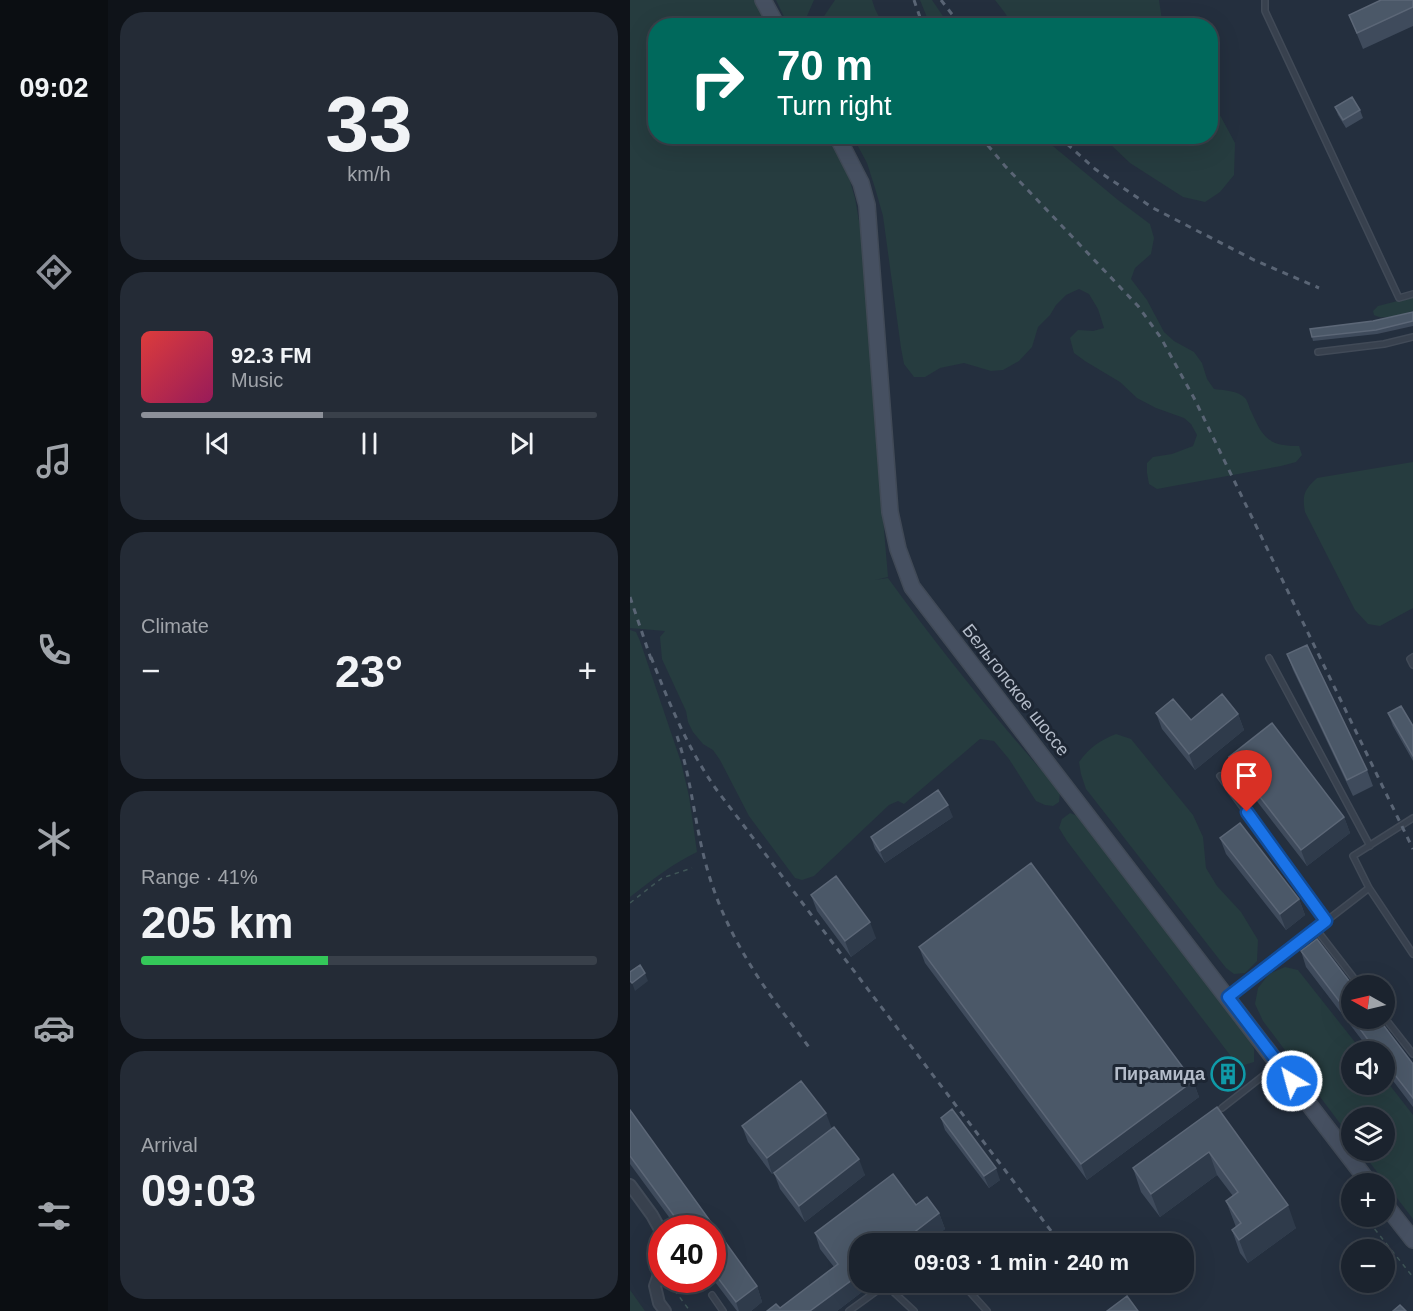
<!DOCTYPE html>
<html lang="en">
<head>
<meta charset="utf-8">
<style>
  body { margin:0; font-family:Arial,sans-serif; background:#242b36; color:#f1f3f6; height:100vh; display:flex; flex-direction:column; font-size:22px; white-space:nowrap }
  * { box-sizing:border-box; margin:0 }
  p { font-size:20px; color:#a0a4aa }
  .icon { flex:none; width:33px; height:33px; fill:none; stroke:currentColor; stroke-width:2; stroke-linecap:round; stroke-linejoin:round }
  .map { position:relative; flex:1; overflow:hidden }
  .side { display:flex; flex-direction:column; gap:12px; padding:12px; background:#0f1319; width:522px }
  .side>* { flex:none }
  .top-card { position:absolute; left:18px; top:18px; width:570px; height:126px; border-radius:24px; box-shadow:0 6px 24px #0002,0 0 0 2px #39404a; background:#00695c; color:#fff; overflow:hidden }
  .needle { width:39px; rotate:278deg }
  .buttons { position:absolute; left:711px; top:975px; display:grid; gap:12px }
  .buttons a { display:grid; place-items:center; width:54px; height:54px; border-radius:50%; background:#1b232e; box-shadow:0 6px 24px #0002,0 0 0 2px #39404a; font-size:30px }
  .speed { position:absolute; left:18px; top:1215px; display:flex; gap:12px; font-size:30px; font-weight:700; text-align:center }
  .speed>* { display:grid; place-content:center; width:78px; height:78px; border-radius:50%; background:#1b232e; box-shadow:0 6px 24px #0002,0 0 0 2px #39404a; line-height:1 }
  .speed .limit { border:9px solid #d22; background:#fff; color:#111 }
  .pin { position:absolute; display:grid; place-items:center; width:51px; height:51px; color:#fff; margin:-62px -26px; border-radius:50% 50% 50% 0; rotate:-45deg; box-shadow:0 0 6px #0007 }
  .pin .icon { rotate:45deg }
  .me { position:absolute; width:66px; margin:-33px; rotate:323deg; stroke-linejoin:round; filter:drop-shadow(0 0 4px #0008) }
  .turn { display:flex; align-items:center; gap:21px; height:126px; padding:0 30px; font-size:27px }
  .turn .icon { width:78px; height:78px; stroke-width:2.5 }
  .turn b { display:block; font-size:42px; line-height:51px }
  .big { font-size:45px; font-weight:600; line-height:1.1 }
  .side .card { flex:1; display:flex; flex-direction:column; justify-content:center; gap:9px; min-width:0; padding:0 21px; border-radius:24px; background:#242b36 }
  .side .dial { align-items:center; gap:0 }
  .dial b { font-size:78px; line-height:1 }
  .song { display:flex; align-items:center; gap:18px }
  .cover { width:72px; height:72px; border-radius:9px; background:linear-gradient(135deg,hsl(0 70% 55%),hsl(330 70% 35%)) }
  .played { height:6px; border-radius:3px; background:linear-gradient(90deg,#8c9099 40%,#39404a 40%) }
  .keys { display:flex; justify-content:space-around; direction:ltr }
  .heat { display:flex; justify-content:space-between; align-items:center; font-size:33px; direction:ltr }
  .charge { height:9px; border-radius:4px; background:linear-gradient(90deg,#34c759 41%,#39404a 0) }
  .trip { position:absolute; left:219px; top:1233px; width:345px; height:60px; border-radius:24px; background:#1b232e; box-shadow:0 6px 24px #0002,0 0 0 2px #39404a; font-weight:600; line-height:60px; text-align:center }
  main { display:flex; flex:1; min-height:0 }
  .dock { display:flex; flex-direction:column; width:108px; justify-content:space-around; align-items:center; background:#0b0e12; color:#a0a4aa }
  .dock .icon { width:42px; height:42px }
  .dock .current { color:#8c9099 }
  .dock b { font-size:27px; color:#f1f3f6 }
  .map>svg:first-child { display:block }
  .green { fill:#263c3f }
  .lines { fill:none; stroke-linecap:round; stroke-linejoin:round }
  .lane-casing { stroke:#414a57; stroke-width:8 }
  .street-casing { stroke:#414a57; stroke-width:14 }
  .secondary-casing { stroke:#414a57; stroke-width:18 }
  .path { stroke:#3f5557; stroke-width:1.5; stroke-dasharray:4.5 4.5; stroke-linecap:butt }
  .lane { stroke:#38414e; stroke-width:5 }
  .street { stroke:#38414e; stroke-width:10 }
  .secondary { stroke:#465061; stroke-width:15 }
  .rail { stroke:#5a6575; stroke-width:3; stroke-dasharray:6 6; stroke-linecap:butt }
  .wall { fill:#3f4b5c }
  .shaded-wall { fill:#2f3b4b }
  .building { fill:#4b5868; stroke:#5c6777; stroke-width:1.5 }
  .route-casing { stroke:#114b97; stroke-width:15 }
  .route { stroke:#1a73e8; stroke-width:10 }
  .labels { text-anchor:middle; stroke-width:6; stroke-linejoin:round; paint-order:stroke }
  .street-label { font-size:18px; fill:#b4bcc9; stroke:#1d2633 }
  .poi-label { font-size:18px; font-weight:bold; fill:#b4bcc9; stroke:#1d2633; text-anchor:end }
</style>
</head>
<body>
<main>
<nav class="dock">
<b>09:02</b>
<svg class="icon current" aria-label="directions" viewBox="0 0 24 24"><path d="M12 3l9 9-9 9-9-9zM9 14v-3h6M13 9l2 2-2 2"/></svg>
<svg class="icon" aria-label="music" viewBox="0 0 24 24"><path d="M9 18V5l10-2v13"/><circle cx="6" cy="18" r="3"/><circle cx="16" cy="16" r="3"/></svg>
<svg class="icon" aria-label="phone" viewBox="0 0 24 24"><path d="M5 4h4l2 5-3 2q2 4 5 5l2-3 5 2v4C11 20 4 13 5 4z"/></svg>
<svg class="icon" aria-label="climate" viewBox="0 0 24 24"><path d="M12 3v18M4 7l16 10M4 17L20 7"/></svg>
<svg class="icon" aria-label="car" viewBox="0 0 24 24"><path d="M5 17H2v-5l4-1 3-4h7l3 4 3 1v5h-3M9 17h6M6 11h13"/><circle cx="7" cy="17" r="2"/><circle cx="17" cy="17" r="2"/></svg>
<svg class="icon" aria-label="filters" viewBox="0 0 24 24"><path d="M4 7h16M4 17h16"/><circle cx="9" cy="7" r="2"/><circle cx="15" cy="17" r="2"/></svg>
</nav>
<section class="side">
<div class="card dial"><b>33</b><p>km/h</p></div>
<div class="card">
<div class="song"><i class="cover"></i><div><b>92.3 FM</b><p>Music</p></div></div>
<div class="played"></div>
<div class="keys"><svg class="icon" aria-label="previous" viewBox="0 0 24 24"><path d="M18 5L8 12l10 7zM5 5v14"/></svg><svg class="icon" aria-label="pause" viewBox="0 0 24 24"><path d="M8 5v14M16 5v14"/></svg><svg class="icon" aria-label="next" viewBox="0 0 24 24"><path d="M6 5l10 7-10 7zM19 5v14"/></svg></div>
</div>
<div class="card"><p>Climate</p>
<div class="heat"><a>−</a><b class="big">23°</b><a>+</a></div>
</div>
<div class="card"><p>Range · 41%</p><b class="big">205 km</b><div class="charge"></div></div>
<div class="card"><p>Arrival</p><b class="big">09:03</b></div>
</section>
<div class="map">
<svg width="783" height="1311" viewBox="0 0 783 1311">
  <rect width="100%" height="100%" fill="#242f3e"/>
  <path class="green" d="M0,0H127L142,25L26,26V136L200,137L220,181L225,198L236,261L248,459L258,577L245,580L258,578C309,648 363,716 421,781L430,793L429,802L423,806L415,805L406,801L379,759L364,741L350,739L274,804L268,801L259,805L184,876L172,880L165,878L119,816L90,760L83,750L73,744L63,732L58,722L56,711L32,659L30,637L35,631L0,628Z
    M146,0H184L177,16L167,24L157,23Z
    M205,0H242L245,9L253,25H188Z
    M290,0H302L319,25H300Z
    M365,0H529L532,20L536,25H382L375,13Z
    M581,92L582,104L591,117L605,143L604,175L590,192L575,202L553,197L500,163L480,144L476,137L580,136Z
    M223,137H412L488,200L520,224L524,238L521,254L505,268L501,279L517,300L534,332L544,341L564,352L572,363L577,379L584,389C593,390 609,391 615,398C618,401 619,408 621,411C633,438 638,446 669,446L672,455L666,462L651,466L527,489L519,484L517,473V463L523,457L542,454L563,446L567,435L561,424L554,418L526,408L507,398L490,382L455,361L444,353L440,338L448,330L463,331L474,328L468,309L459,294L449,289L436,295L426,305L420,315L408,327L402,347L389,361L373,370L361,371L334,363L310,368L295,377H284L274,364L271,348L253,216L245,188L237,163Z
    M783,297V311C771,314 754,321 744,315L743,311L748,306Z
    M783,462V608L750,626L738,624L725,610L675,512C672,495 674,490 687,478Z
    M0,630L6,632L10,641L51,762L59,796L67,852C42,864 22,880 0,897Z
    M486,734L501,739L563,815L573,837L576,868L587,886L611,912L628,940L627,961L615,973L604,974L596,968L456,789L451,774L449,762C460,747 469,741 486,734Z
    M440,813L453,818L618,1035L624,1049V1062L614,1065L603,1059L437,841L429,828L432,819Z
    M655,967L668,970L732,1051L722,1052V1084H754L755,1079L783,1115V1219L731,1151L754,1150V1118H722L721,1138L633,1021L625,1004L628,988L639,974Z
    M0,1290L15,1311H0Z"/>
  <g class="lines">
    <defs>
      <path id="lane" d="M635,0V11L769,298L783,294
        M688,352L754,344L783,337
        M783,657L780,659L783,665
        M639,658L740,846
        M590,776L696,921
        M783,818L723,856L739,888L783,954
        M686,929L730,986
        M599,996L739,888
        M754,1017L783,1054
        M592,1108L647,1065
        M331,1282L357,1311
        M256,1285L284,1311
        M82,1295L93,1311
        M219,1311L259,1282"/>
      <path id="street" d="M0,1185L22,1215L32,1233
        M32,1266L25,1286L29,1303L35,1311"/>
      <path id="secondary" d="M133,0L147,26
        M207,136L231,183L237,205L260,512L268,549L282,587L740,1184
        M754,1203L783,1240"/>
    </defs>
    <use href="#lane" class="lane-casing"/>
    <use href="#street" class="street-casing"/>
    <use href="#secondary" class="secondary-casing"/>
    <path class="path" d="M0,903L32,878L62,868
      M739,1222L783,1277
      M39,1283L60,1311"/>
    <use href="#lane" class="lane"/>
    <use href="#street" class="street"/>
    <use href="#secondary" class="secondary"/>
    <path class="rail" d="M284,0L293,26
      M311,0L331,26
      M350,136L375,166L508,306L531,338L564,398L783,849
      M428,136L465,169L523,208L624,260L689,288
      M0,597L23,665
      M21,657C39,703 58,749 86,789L431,1244
      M47,736C61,777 64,819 75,861C84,896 99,930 118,961C136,992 160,1021 181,1050
      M461,1282L468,1292"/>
  </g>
  <path class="wall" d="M783,0V26L733,49L719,15Z
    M705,107L730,110L733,118L716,128L708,115Z
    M783,312V326L747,334L683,341L682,337Z
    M657,654L737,770L743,786L723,796L663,670Z
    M526,713L561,720L608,714L614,730L565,770L532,729Z
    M758,713L783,726V761L763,726Z
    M599,757L714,817L720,833L677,866L605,773Z
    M323,817L255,863L245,849L241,837Z
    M590,838L669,899L675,915L656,930L596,854Z
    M181,895L246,938L221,957L187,911Z
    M289,947L563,1081L569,1097L457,1180L295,963Z
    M671,951L783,1064V1107L754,1069V1052H741L676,967Z
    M587,1107L666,1228L618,1263L610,1253L602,1230L606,1227L596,1201L603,1196L587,1175L530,1217L511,1192L503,1168Z
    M0,1110L127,1286L132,1302L121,1311H107L82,1278V1228H47L0,1164Z
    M311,1118L370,1180L359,1188L315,1130Z
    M112,1126L202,1129L235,1175L175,1222L150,1189L144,1173L162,1159L142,1174L118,1142Z
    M286,1205L309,1213L315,1229L296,1244H230V1282H245L207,1311L150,1308L204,1267L190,1249L185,1233Z"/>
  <path class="shaded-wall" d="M608,714L614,730L565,770L559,754Z
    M318,805L323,817L255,863L250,851Z
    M714,817L720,833L677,866L671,850Z
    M669,899L675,915L656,930L650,914Z
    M240,922L246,938L221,957L215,941Z
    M15,973L18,981L5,991L2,983Z
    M602,1071L604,1075L597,1080L596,1076Z
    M563,1081L569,1097L457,1180L451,1164Z
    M196,1113L202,1129L142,1174L137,1158Z
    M579,1152L587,1175L530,1217L521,1194Z
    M229,1159L235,1175L175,1222L169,1206Z
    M366,1168L370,1180L359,1188L354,1176Z
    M658,1205L666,1228L618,1263L609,1240Z
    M309,1213L315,1229L296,1244H269Z
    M230,1274V1282H245L207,1311H180Z
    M127,1286L132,1302L121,1311H109L106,1302Z"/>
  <path class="building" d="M751,0H783V7L727,33L719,15Z
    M722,97L730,110L713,120L705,107Z
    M783,312V321L746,330L682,337L680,329L743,321Z
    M677,645L737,770L717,780L657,654Z
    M592,694L608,714L559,754L526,713L543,699L561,720Z
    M771,706L783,726V756L758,713Z
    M642,723L714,817L671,850L599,757Z
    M308,790L318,805L250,851L241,837Z
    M610,823L669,899L650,914L590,838Z
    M401,863L563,1081L451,1164L289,947Z
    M206,876L240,922L215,941L181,895Z
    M687,939L723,986H722V1018L671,951Z
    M10,965L15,973L2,983L0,981V972Z
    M722,1018H748L783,1064V1098L754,1061V1052H747Z
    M597,1064L602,1071L596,1076L590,1069Z
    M171,1081L196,1113L137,1158L112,1126Z
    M587,1107L658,1205L609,1240L602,1230L611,1223L596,1201L608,1192L579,1152L521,1194L503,1168Z
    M322,1109L366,1168L354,1176L311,1118Z
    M0,1110L127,1286L106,1302L82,1270V1228H53L0,1156Z
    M204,1127L229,1159L169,1206L144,1173Z
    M263,1174L286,1205L297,1197L309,1213L269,1244H230V1274L180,1311H137L146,1304L150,1308L208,1264L185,1233Z
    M497,1296L508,1311H477Z
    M770,1305L776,1311H763Z"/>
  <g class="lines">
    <defs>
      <path id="route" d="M617,812L696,921L598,997L662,1081"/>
    </defs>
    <use href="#route" class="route-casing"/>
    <use href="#route" class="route"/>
  </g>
  <defs>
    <symbol id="building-ring" viewBox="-11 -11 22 22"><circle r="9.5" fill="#1d2633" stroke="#0f9aa8" stroke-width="1.5"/><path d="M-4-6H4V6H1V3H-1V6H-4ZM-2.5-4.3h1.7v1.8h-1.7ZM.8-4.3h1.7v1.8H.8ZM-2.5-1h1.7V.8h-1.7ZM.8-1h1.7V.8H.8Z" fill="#0f9aa8"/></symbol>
  </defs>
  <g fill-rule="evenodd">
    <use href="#building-ring" x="579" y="1055" width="38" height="38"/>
  </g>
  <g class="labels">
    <g class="street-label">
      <text transform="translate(386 690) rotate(52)" y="6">Бельгопское шоссе</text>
    </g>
    <g class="poi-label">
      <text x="575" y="1080">Пирамида</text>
    </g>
  </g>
</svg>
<div class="buttons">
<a><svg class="needle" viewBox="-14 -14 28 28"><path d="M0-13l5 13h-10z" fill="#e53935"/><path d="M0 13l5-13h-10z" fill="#a0a4aa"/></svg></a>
<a><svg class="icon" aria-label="sound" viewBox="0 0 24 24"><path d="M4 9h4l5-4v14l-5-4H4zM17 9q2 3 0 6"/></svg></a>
<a><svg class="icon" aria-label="layers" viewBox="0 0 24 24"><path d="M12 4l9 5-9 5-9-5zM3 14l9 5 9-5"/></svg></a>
<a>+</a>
<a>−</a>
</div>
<div class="speed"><div class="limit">40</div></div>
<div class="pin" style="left:617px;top:812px;background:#d93025"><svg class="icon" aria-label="arrive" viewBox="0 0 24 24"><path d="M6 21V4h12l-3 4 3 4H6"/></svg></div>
<svg class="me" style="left:662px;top:1081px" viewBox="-20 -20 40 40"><circle r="17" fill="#1a73e8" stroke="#fff" stroke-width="3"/><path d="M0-11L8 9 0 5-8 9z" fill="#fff"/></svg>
<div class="trip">09:03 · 1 min · 240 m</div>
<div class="top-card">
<div class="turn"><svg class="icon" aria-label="right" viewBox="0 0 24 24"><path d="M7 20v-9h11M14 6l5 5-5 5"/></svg><div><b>70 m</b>Turn right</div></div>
</div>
</div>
</main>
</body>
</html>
